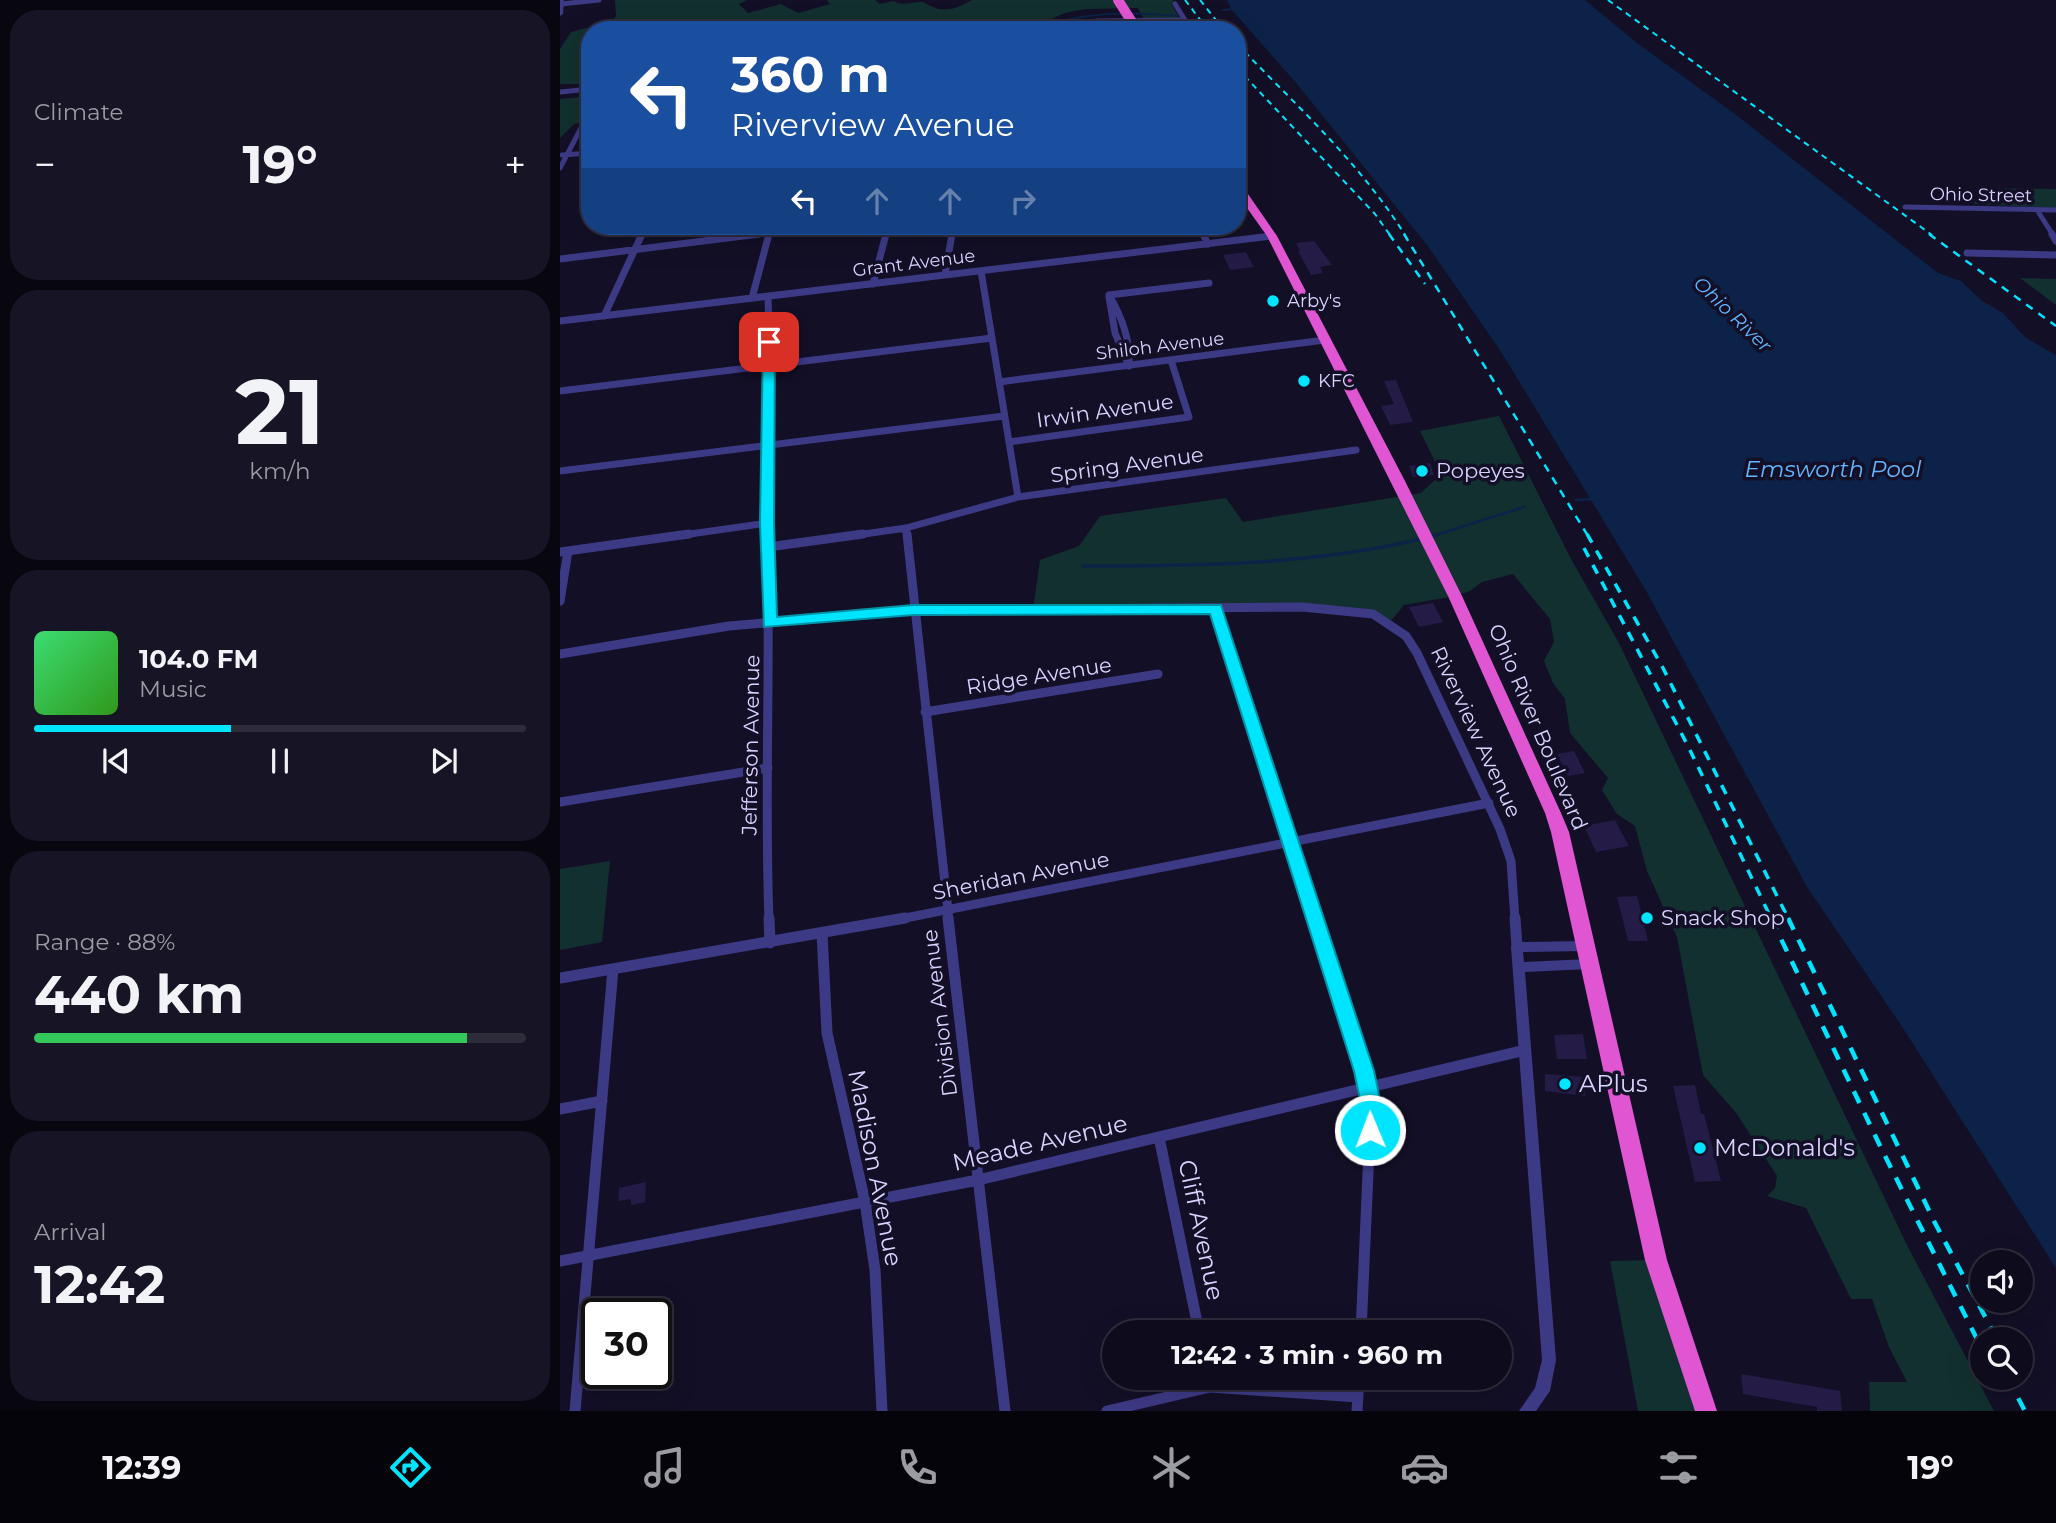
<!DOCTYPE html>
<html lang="en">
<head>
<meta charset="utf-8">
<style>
  body { margin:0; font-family:Montserrat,sans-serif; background:#171425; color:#f1f3f6; height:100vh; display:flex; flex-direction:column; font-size:26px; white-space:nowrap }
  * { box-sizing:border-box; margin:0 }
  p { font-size:23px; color:#9b9ba3 }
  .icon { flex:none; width:38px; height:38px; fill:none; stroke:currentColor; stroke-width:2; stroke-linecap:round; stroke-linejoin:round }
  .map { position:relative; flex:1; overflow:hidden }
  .sheet { display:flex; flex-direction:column; gap:10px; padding:10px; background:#08060f; width:560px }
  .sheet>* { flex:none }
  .top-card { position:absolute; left:21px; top:21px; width:665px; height:214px; border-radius:28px; box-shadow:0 7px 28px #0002,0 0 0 2px #2e2b3b; background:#1a4fa0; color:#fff; overflow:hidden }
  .tools { position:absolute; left:1410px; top:1250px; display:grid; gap:14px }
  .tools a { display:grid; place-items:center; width:63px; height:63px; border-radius:50%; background:#0e0b1c; box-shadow:0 7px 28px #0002,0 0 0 2px #2e2b3b; font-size:35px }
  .speed { position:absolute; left:21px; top:1298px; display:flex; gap:14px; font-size:35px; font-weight:700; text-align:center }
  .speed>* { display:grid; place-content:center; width:91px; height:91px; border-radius:50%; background:#0e0b1c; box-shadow:0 7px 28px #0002,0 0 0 2px #2e2b3b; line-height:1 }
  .speed .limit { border:4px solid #111; border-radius:10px; background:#fff; color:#111 }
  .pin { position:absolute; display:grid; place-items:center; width:60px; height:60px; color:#fff; margin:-30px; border-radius:14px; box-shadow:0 4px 10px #0006 }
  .me { position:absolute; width:77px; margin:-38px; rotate:359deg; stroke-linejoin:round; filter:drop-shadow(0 0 5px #0008) }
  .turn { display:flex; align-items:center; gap:24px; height:147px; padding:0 35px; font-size:32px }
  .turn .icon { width:91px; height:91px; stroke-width:2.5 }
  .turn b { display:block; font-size:49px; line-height:60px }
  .lanes { display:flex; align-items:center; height:66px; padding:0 35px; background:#0003; justify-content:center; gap:35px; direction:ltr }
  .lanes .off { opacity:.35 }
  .big { font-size:52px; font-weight:700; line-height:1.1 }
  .sheet .widget { flex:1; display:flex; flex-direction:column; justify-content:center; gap:10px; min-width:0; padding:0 24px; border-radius:28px; background:#171425 }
  .sheet .dial { align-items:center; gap:0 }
  .dial b { font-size:91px; line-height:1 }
  .song { display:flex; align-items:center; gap:21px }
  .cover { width:84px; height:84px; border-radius:10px; background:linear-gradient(135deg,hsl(140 70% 55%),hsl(110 70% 35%)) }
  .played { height:7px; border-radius:4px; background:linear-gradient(90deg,#00e5ff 40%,#2e2b3b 40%) }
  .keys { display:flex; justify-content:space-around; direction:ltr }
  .heat { display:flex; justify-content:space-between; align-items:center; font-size:38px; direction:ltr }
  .charge { height:10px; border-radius:5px; background:linear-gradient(90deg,#34c759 88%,#2e2b3b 0) }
  .trip { position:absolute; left:542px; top:1320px; width:410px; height:70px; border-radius:35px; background:#0e0b1c; box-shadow:0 7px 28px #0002,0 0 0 2px #2e2b3b; font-weight:700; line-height:70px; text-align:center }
  .menu { display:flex; height:112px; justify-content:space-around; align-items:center; background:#06040b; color:#9b9ba3 }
  .menu .icon { width:49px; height:49px }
  .menu .current { color:#00e5ff }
  .menu b { font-size:32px; color:#f1f3f6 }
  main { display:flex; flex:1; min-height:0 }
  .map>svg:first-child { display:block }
  .green { fill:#12302f }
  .water { fill:#0c2248 }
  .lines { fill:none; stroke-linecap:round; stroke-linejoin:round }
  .stream-far2 { stroke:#0c2248; stroke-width:2 }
  .stream-far1 { stroke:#0c2248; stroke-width:2.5 }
  .stream { stroke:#0c2248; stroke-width:3.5 }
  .building { fill:#241b47 }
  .minor-far3 { stroke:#3d3a85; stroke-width:5 }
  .minor-far2 { stroke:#3d3a85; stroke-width:7 }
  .minor-far1 { stroke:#3d3a85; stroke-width:9 }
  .minor { stroke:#3d3a85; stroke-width:11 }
  .tertiary { fill:#3d3a85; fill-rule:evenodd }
  .trunk { fill:#e055d1; fill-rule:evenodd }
  .rail-far3 { stroke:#00e5ff; stroke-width:2; stroke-dasharray:6 5; stroke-linecap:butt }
  .rail-far2 { stroke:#00e5ff; stroke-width:2.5; stroke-dasharray:8 7; stroke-linecap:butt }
  .rail-far1 { stroke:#00e5ff; stroke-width:3.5; stroke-dasharray:10 9; stroke-linecap:butt }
  .rail { stroke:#00e5ff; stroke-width:4.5; stroke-dasharray:13 11; stroke-linecap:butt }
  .trunk-bridge { stroke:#e055d1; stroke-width:10 }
  .route { fill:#00e5ff; stroke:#0095a6; stroke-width:2 }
  .poi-dot { fill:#00e5ff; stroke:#130f26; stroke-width:2.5 }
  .labels { text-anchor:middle; stroke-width:7; stroke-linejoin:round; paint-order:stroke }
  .far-street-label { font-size:18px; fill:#d9d4ff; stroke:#130f26 }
  .far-poi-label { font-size:18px; fill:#d9d4ff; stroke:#130f26; text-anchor:start }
  .far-water-label { font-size:19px; font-style:italic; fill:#62b6ff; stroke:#130f26 }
  .street-label { font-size:21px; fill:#d9d4ff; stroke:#130f26 }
  .poi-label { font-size:21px; fill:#d9d4ff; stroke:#130f26; text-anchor:start }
  .water-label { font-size:23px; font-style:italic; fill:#62b6ff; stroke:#130f26 }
  .near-poi-label { font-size:24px; fill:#d9d4ff; stroke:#130f26; text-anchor:start }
  .near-street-label { font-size:24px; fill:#d9d4ff; stroke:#130f26 }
</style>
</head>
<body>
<main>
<section class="sheet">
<div class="widget"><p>Climate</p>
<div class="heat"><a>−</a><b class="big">19°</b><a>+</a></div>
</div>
<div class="widget dial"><b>21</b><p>km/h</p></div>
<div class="widget">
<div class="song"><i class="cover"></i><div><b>104.0 FM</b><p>Music</p></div></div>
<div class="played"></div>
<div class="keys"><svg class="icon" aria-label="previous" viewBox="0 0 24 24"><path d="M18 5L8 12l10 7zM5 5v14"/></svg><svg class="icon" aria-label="pause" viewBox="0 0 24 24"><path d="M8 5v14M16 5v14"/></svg><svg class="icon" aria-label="next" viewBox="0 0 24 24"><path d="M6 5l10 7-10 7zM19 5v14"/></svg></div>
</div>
<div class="widget"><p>Range · 88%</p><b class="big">440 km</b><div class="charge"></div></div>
<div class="widget"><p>Arrival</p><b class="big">12:42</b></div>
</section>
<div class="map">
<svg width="1496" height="1411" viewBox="0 0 1496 1411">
  <rect width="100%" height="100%" fill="#130f26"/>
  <path class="green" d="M55,0H187L179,4L188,13L221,4L238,13L270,4L267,0H315L320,4L334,1C343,7 352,1 362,2C365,3 370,6 373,7C387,13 400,7 412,0H613L615,3L611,4L621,19L583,18L578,8L525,9L505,13L465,30H30V84H0V49L11,32L52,21L56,16Z
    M30,96V121L14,124L0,138V99Z
    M1417,188L1496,189V208L1415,204L1414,202L1422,199Z
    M1460,278L1496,279V305Z
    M939,416L1011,559L1059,643L1347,1245L1434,1411H1310L1309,1382H1347L1329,1347L1312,1299H1291L1246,1208L1207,1196L1215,1188L1217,1176L1177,1114L1143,1075L1117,937L1087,871L1075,826L1057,814L1042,790L1048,778L1010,733L1005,699L993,683L984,661L994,642L990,619L953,574L922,582L910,591L895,596L844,605L829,623L793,611L473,610L480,560L519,546L540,516L666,498L683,522L861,493L881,474L860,431Z
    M50,861L42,942L0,950V869Z
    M1096,1260L1146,1411H1078L1050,1261Z"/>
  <path class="water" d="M667,0H1025L1077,43L1175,114L1378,273L1401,281L1422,301L1443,313L1466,338L1496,355V1268L1341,1025L1247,887L1085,589L940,350L867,245L737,84L671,9Z"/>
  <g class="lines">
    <path class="stream-far2" d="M663,10L674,9
      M472,30C520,12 567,11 618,16"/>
    <path class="stream-far1" d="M1016,500L1032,499
      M873,536L964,507"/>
    <path class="stream" d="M869,537L879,534
      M523,566C637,566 750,565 861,539"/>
  </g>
  <path class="building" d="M754,241L772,265L760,267L763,273L751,275L738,251H740L736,243Z
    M686,252L694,267L670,270L663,255Z
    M836,380L853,422L830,425L821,406L834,404L824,381Z
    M870,463L874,475L853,477L849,466Z
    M873,603L883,622L859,627L849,607Z
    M1014,751L1025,773L1008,776L997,754Z
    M1055,820L1069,846L1036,852L1024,826Z
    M1077,896L1081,912L1090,913L1092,923L1084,925L1088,941H1068L1057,897Z
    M1023,1034L1027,1059H997L994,1035Z
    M985,1074L1025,1077V1096L985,1091Z
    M1135,1085L1141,1114H1144L1161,1181L1135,1182L1113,1086Z
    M86,1182L85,1202L71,1205V1199L58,1201L59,1188Z
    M1181,1374L1280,1391L1282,1411H1257V1407L1183,1394Z"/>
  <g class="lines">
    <path class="minor-far3" d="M1,4L39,0
      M492,30L537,21L625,20L615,4
      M0,92L30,89
      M2,155L30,153
      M0,168L21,128L30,125
      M1345,207L1496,210
      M1477,210L1493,235
      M640,226L644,235
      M82,235L86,226
      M185,235L260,226
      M208,235L210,229
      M326,235L328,226
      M391,235L393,226"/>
    <path class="minor-far2" d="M643,234L648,244
      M1492,234L1496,241
      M1407,253L1496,255
      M0,259L199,234
      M421,271L458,497
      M385,275L392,234
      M313,284L326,234
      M549,295L649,283
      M549,295C562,317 571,340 569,366
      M549,297L555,333L569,366
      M192,298L209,234
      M44,316L82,234
      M0,321L712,236
      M439,382L765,340
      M0,391L432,338
      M449,442L629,417L611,360
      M0,471L444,416
      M346,528L347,536
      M116,536L207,523
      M207,536L210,366L208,297
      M290,536L346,528L458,497L796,450"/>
    <path class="minor-far1" d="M207,534C211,663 204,791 209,920
      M347,534L389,920
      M208,547L303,534
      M0,552L129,534
      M0,601L8,551
      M655,608L754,920
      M0,654L169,626L353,610L742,607L813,614L846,636L857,653L940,829L951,861L955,920
      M365,712L598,674
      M0,802L208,768
      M335,920L929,803"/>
    <path class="minor" d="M209,918L210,943
      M388,918L445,1411
      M753,918L811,1105L801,1332
      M955,918L957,947
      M262,933L267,1033L305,1202L315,1270L322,1411
      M0,978L345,918
      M0,1109L42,1101
      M599,1137L639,1332
      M0,1261L418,1180L965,1050
      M15,1411L53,969
      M547,1411L650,1387L798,1397
      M797,1411L799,1377"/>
    <path class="tertiary" d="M0,0H4L3,14L0,16Z
      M1025,941L1029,942L1031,946L1029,950L1025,951L963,952L964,962L1029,959L1033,960L1035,964L1033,968L1029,969L965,972L996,1360L990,1391L976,1411H959L975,1388L982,1360L951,947L953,943L957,942Z"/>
    <path class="trunk" d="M677,183L681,184L717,236L845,481L902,596L1001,813L1009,832L1107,1260L1157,1411H1135L1085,1260L991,832L985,813L888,596L707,236L677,194Z"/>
    <path class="rail-far3" d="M625,0L648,30
      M640,0L664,30
      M1048,0L1372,235
      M677,44C736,105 800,163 845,235
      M677,68L815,214L830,235"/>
    <path class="rail-far2" d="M829,234L865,284
      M844,234L1028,536
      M1369,234L1496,326"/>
    <path class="rail-far1" d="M1027,534L1103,668L1229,920
      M1024,548L1128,746L1212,920"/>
    <path class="rail" d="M1211,918L1322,1150L1423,1351
      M1228,918L1375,1223L1437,1339
      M1447,1377L1465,1411"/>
    <path class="trunk-bridge" d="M558,0L577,30"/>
  </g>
  <path class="route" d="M209,339L215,342L214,523L217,617L353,605H661L814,1071C818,1091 826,1117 817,1137L810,1140L802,1137L799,1130L801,1105L794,1071L650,614L353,615L204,627L200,523L203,342Z"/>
  <g class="poi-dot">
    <circle cx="713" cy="301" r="7"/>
    <circle cx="744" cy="381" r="7"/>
    <circle cx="862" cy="471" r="7"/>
    <circle cx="1087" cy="918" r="7"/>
    <circle cx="1005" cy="1084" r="7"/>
    <circle cx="1140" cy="1148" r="7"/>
  </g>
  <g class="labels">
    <g class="far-street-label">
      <text transform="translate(1421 195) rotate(1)" y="6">Ohio Street</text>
      <text transform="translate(354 263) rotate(-7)" y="6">Grant Avenue</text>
      <text transform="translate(600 346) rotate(-7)" y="6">Shiloh Avenue</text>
    </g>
    <g class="far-poi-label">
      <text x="727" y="307">Arby's</text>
      <text x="758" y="387">KFC</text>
    </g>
    <g class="far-water-label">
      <text transform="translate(1173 314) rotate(44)" y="7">Ohio River</text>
    </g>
    <g class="street-label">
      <text transform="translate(545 411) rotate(-8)" y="7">Irwin Avenue</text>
      <text transform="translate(567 465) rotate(-8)" y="7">Spring Avenue</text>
      <text transform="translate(479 676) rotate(-9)" y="7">Ridge Avenue</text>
      <text transform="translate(978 727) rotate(67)" y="7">Ohio River Boulevard</text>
      <text transform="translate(916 732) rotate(65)" y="7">Riverview Avenue</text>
      <text transform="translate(191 745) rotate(-89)" y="7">Jefferson Avenue</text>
      <text transform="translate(461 876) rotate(-11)" y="7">Sheridan Avenue</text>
      <text transform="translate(380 1013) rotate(-97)" y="7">Division Avenue</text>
    </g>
    <g class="poi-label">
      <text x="876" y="478">Popeyes</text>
      <text x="1101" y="925">Snack Shop</text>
    </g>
    <g class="water-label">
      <text x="1273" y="477">Emsworth Pool</text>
    </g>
    <g class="near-poi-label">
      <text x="1019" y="1092">APlus</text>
      <text x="1154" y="1156">McDonald's</text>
    </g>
    <g class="near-street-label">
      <text transform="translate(480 1143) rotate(-13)" y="8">Meade Avenue</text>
      <text transform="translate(315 1168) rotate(79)" y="8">Madison Avenue</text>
      <text transform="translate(641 1230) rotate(78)" y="8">Cliff Avenue</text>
    </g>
  </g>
</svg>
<div class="tools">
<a><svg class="icon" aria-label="sound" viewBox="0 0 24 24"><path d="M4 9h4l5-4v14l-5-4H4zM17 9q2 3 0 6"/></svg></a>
<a><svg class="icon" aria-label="search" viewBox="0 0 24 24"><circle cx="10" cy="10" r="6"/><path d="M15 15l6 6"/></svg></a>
</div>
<div class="speed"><div class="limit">30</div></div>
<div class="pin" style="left:209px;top:342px;background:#d93025"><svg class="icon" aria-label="arrive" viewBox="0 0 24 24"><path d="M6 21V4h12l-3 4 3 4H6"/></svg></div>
<svg class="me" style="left:810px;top:1130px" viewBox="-20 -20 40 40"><circle r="17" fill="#00e5ff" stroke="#fff" stroke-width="3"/><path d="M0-11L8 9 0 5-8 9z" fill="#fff"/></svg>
<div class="trip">12:42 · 3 min · 960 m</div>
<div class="top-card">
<div class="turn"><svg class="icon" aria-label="left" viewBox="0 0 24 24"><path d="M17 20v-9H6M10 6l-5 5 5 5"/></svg><div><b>360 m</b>Riverview Avenue</div></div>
<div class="lanes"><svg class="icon" aria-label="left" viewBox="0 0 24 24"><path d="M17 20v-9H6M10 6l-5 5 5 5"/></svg><svg class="icon off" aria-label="ahead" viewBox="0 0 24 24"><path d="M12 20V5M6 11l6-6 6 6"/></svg><svg class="icon off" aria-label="ahead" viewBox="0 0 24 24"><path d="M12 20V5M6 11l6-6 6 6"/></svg><svg class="icon off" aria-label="right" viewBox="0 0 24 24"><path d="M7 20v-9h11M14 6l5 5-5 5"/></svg></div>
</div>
</div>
</main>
<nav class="menu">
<b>12:39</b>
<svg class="icon current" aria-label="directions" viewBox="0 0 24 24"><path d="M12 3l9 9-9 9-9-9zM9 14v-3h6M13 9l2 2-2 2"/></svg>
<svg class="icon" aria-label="music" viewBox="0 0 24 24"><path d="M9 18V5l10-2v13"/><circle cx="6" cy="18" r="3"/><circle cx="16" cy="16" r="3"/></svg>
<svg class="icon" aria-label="phone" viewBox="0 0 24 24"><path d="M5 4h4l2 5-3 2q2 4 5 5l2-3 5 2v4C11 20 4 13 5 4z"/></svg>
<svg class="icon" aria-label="climate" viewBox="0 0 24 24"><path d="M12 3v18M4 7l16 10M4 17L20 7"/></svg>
<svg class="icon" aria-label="car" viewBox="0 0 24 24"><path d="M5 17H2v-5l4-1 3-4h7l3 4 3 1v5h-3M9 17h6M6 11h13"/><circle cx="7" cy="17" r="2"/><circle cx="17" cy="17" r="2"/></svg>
<svg class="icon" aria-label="filters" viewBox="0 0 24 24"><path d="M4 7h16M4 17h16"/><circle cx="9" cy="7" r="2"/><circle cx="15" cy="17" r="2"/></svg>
<b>19°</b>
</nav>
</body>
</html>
